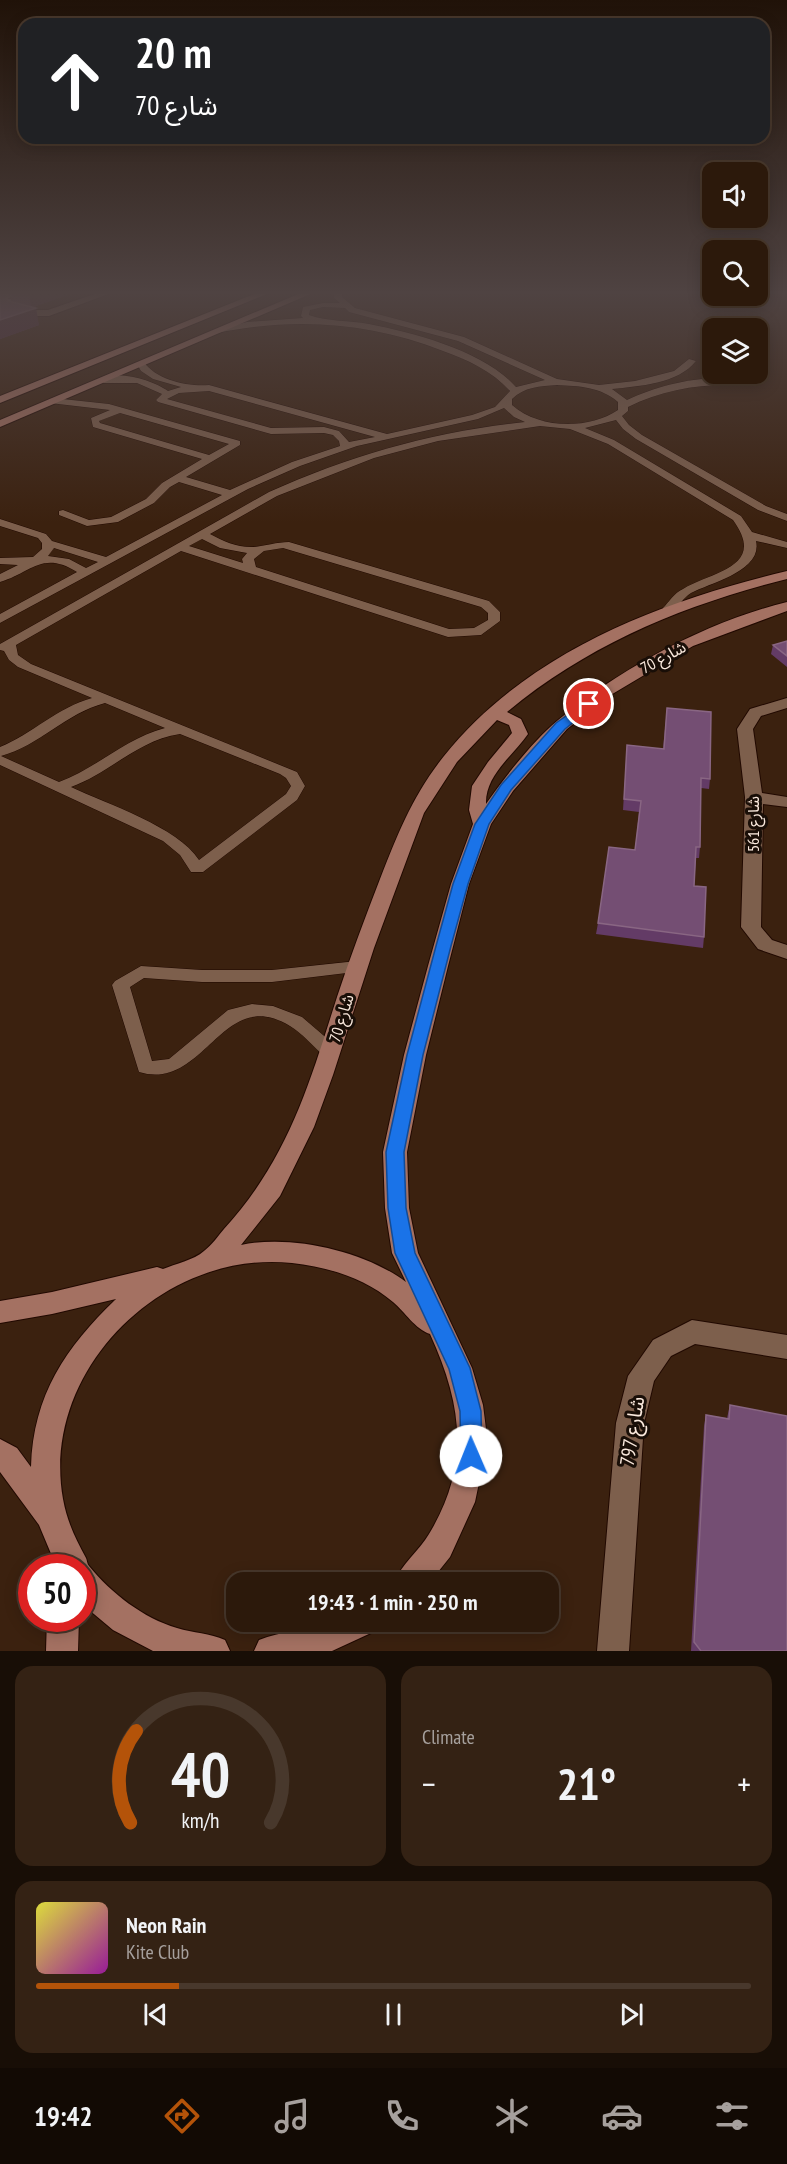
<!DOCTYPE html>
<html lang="en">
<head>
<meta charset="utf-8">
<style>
  body { margin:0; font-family:"PT Sans Narrow","Noto Sans Arabic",sans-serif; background:#342214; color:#f1f3f6; height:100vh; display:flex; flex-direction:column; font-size:22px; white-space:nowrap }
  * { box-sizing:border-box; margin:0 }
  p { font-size:20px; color:#a6a09d }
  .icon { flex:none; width:33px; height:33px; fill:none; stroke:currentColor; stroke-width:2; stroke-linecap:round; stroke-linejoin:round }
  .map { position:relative; height:1651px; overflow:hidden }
  .panel { display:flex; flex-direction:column; gap:15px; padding:15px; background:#180e06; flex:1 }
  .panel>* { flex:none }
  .guide { position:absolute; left:18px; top:18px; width:752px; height:126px; border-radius:18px; box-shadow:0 3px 15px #0003,0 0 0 2px #48382c; background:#202124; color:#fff; overflow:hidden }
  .tools { position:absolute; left:702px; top:162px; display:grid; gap:12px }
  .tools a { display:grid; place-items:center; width:66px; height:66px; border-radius:12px; background:#2c190b; box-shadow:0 3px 15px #0003,0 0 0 2px #48382c; font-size:30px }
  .speed { position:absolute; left:18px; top:1554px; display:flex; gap:12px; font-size:30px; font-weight:700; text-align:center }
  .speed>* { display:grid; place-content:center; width:78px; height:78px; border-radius:50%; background:#2c190b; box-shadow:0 3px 15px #0003,0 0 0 2px #48382c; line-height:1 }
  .speed .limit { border:9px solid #d22; background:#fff; color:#111 }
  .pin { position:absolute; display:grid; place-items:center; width:51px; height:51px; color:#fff; margin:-26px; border:3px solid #fff; border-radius:50%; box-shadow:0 2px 6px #0007 }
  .me { position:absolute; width:66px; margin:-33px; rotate:359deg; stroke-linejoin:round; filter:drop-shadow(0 0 4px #0008) }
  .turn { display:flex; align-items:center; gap:21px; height:126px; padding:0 18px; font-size:27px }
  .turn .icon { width:78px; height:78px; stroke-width:2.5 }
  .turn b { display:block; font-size:42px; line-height:51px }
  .big { font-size:45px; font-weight:600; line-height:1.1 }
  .panel .widget { flex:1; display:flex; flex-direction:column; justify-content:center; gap:9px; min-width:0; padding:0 21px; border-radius:18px; background:#342214 }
  .panel .dial { align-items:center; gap:0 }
  .dial svg { height:156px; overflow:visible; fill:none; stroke:#48382c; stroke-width:7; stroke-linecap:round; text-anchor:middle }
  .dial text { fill:#f1f3f6; stroke:none }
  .song { display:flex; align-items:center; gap:18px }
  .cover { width:72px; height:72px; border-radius:9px; background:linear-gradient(135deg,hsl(60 70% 55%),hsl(300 70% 35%)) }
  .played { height:6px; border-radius:3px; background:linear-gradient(90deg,#b45309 20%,#48382c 20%) }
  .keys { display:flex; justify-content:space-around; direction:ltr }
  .heat { display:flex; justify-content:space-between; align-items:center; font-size:33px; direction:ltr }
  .panel .tiles { flex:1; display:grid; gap:15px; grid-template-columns:1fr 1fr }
  .widget:last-child { grid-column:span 2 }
  .trip { position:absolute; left:226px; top:1572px; width:333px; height:60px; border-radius:18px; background:#2c190b; box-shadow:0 3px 15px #0003,0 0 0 2px #48382c; font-weight:600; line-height:60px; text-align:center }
  .menu { display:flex; height:96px; justify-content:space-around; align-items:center; background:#120a04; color:#a6a09d }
  .menu .icon { width:42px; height:42px }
  .menu .selected { color:#b45309 }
  .menu b { font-size:27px; color:#f1f3f6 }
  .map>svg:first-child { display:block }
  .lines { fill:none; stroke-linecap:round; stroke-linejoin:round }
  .lane-casing { stroke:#210900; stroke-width:1 }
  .street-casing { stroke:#210900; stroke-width:2 }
  .secondary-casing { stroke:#210900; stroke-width:2 }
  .lane { fill:#7d5f4c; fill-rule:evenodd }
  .street { fill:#7d5f4c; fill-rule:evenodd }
  .secondary { fill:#a47162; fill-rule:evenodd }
  .wall { fill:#633b66 }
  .shaded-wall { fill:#4c293e }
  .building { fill:#744e73; stroke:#896683; stroke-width:1.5 }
  .route { fill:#1a73e8; stroke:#114b97; stroke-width:1.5 }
  .labels { text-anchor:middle; stroke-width:6; stroke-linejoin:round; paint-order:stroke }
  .street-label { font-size:16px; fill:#fae9dd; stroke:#190e07 }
  .near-street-label { font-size:20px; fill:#fae9dd; stroke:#190e07 }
</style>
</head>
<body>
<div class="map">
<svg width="787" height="1651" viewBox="0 0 787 1651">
  <rect width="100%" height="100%" fill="#3b210f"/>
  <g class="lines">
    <defs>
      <path id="lane" d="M334,292H342V297L355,308L464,337L557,379L599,385L635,381L674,371L689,359L696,361C678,384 639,386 612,389L627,400C659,385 703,374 738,380V384L735,385C697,384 662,390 628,407V411L622,416L629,425L642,435L766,506L787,514V521L758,510L636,439L623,429L616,420L585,428L614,440L741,516L752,532L787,542V548L756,541C763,571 710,583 691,593C683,598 678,607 671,614H663V608C669,602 674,593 683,589C714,571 767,567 733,520L608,444L570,429L540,426L438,441L374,458L277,496L210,534C223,541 236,547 251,547C262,547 276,542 289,542L489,601L500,612V621L481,635L448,637L181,551L16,645L18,655L31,664L297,772L305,786L297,800L203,872H191L180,855L163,841L0,765V747C32,734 58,707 92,698L18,667L9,660L4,651L0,650V644L269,492C351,455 436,431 525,422L514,417L504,408L478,419L357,446L300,466L248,489L0,623V614L77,572C42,550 31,573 0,582V574L18,565L0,564V558L33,557L42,549V543L38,538L0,526V519L46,534L52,541L106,557L222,495L179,482L170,487L154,503L118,522L87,526L59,515V511L63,510L89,520L111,517L146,499L162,483L202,459L93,427L91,418L110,410L50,403L48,401L53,398L109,404L240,441V445L186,477L230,490L292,462L340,446L339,441L333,435L324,433L271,434L158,402L156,400L162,394L137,383H104L100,380C116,369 153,380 168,391L181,387L153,379L141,371L137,364L138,362H144C156,380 189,387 209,385L387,434L472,415L495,407L510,391C492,371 468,360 443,351C369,322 295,317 217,333L213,331L247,322L303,318L301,316L303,307L323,303H340L334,298ZM323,307L345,308L349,312L458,341L545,380L516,387C484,351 415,333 369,324C349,320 328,322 309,315L310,310ZM557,385C579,386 601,387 618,402V410C588,430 539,429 512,405V399C524,387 540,386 557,385ZM209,391L375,437L349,442L339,431L324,427L271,428L167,399L179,393ZM120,413L229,444L209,455L100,423L99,421ZM202,539L220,548L247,553L242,559L243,563L189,546ZM54,548L98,562L86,568L69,559L48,556ZM283,548L481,607L488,613V620L474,628L449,629L256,567L254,559L264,551ZM105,703L165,728C126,738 97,768 59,782L1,756C39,746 66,713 105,703ZM180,734L280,774L286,778L291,786L286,794L199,860C178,827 107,804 71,787C110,773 138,740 180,734Z
        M357,961L363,963L365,967L363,971L272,982H202L144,978L130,987L152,1061L169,1059L228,1010L252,1004L273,1006L302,1017L337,1047L340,1052L337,1057L331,1059L325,1057C314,1047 302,1033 290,1026C222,984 205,1092 139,1072L112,985L115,981L141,966L202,970H272Z"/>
      <path id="street" d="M100,292H114L49,316H32L0,308V302L32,310H48Z
        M787,698V708L761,716L753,729L762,793L787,797V807L763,804L761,927L772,940L787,945V959L758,949L741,927L745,797L737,729L750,709Z
        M692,1320L787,1335V1359L695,1344L671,1356L654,1381L644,1423L629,1651H597L616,1423L628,1376L653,1340Z"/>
      <path id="secondary" d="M259,292H272L0,403V396Z
        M303,292H315L0,427V420Z
        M787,571V579C684,605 589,644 507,712L521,719L528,734C513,756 485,775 486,804C504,778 533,741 557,721C621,668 706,622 787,602V611L693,646L609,696L567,729L513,791L491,824L469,884L448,966L426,1055L407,1152L409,1208L418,1253L472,1368L483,1405L486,1429L485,1454L475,1502L450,1557L430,1582H395C401,1564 419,1551 429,1534C471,1465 462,1404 430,1334C415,1329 405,1312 393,1302C365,1278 328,1267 292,1263C164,1249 40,1370 63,1499C67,1521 75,1538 86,1558C87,1560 87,1564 89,1566C111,1593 143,1618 177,1628C193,1633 210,1633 225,1640L230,1651H153L113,1630L82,1604V1568H57L39,1525L0,1472V1439L17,1448L31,1467C33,1395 66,1347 116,1299L52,1314L0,1323V1301L52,1292L157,1267L163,1269C175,1264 194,1260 204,1251C212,1245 218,1236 224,1229C288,1159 309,1085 337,997C350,957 365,918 380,879C398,833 413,795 444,756C528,651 662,601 787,571ZM497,720L509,725L512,733L488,762L472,786L469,810L473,824L451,884L428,966L404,1055L383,1152L385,1208L392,1253L406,1282C365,1251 291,1234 241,1245L280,1196L314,1127L333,1075L374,948L424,813L457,762Z
        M47,1618H79L78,1651H46Z
        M326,1622H376L371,1633L332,1651H254L259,1640C281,1631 304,1631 326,1622Z"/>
    </defs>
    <use href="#lane" class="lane-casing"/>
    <use href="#street" class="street-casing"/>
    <use href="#secondary" class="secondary-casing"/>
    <use href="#lane" class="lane"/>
    <use href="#street" class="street"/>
    <use href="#secondary" class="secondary"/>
  </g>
  <path class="wall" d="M0,292H75L33,307L39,325L0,339Z
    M787,641V667L771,654L773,645Z
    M667,708L710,779L709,789L701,788L700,847L699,858H696L694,886L704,937L703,948L596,934L598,923L635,850L639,812L623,810L627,745L663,749Z
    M730,1405L787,1651H691L704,1426L706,1415L727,1418Z"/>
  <path class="shaded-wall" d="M29,292H75L31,308Z
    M11,296L14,314L36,308L39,325L0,339V320L5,299Z"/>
  <path class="building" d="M0,293L11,296L5,299L11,300L8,301L36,308L0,320Z
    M787,641V656L773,645Z
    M667,708L711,712L710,779L701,778L700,847H696L694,886L706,887L704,937L598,923L609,847L635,850L641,801L624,799L627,745L664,749Z
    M730,1405L787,1416V1651H701L694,1642L706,1415L729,1419Z"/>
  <linearGradient id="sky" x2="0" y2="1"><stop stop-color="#201208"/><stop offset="0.56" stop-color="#4f4342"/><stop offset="1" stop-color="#4f4342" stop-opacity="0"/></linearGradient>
  <rect width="787" height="523" fill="url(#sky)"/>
  <path class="route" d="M589,700L593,701V707L565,729L511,790L489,824L468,884L451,946L423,1055L404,1152L406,1208L415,1253L470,1368L481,1411L482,1456L479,1463L471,1466L464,1463L461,1456L460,1411L449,1369L395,1253L388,1208L386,1152L407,1055L436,946L453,884L475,824L501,785L556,723Z"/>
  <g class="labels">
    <g class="street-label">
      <text transform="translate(663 657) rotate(-29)" y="6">شارع 70</text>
      <text transform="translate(753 824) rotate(-90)" y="6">شارع 561</text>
      <text transform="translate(341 1018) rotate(-73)" y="6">شارع 70</text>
    </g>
    <g class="near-street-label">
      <text transform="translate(632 1431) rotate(-81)" y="7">شارع 797</text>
    </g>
  </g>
</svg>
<div class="tools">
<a><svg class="icon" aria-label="sound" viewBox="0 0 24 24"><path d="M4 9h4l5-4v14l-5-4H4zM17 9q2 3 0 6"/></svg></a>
<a><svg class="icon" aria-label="search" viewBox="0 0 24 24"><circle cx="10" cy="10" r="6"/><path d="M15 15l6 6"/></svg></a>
<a><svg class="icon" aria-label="layers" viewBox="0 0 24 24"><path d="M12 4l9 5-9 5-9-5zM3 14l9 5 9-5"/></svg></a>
</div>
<div class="speed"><div class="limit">50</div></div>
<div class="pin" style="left:589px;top:704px;background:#d93025"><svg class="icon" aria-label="arrive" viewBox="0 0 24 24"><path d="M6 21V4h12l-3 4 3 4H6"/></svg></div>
<svg class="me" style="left:471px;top:1456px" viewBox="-20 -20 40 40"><circle r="19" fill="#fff"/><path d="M0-13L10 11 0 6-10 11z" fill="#1a73e8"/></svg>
<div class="trip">19:43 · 1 min · 250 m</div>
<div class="guide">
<div class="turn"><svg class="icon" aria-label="ahead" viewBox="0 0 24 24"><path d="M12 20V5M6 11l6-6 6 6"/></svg><div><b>20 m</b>شارع 70</div></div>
</div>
</div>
<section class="panel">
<div class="tiles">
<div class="widget dial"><svg viewBox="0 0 100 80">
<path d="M14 69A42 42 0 1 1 86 69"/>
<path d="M14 69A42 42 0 0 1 17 22" stroke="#b45309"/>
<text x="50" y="56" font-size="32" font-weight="700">40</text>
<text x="50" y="72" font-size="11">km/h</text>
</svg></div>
<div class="widget"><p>Climate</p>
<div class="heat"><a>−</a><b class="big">21°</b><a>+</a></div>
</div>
<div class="widget">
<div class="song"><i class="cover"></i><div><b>Neon Rain</b><p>Kite Club</p></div></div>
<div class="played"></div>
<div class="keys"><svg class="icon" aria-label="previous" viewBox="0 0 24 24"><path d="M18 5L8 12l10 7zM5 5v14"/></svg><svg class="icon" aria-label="pause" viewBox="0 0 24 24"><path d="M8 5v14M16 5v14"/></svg><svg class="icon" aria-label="next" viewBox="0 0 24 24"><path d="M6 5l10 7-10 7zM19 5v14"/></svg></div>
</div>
</div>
</section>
<nav class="menu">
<b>19:42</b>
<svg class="icon selected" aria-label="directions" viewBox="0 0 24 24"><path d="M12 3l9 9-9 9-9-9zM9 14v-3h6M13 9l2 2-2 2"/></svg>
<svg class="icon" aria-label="music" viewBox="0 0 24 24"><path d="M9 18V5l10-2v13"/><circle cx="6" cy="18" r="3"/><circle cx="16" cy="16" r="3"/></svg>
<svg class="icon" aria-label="phone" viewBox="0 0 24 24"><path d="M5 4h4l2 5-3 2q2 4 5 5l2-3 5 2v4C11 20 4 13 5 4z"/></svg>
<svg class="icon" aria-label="climate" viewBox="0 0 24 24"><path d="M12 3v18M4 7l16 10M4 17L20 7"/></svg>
<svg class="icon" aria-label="car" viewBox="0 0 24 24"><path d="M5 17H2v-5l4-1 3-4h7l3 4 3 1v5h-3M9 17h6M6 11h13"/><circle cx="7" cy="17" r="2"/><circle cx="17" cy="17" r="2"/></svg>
<svg class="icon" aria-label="filters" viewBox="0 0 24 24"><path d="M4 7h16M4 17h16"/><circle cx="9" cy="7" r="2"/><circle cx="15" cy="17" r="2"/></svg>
</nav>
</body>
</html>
